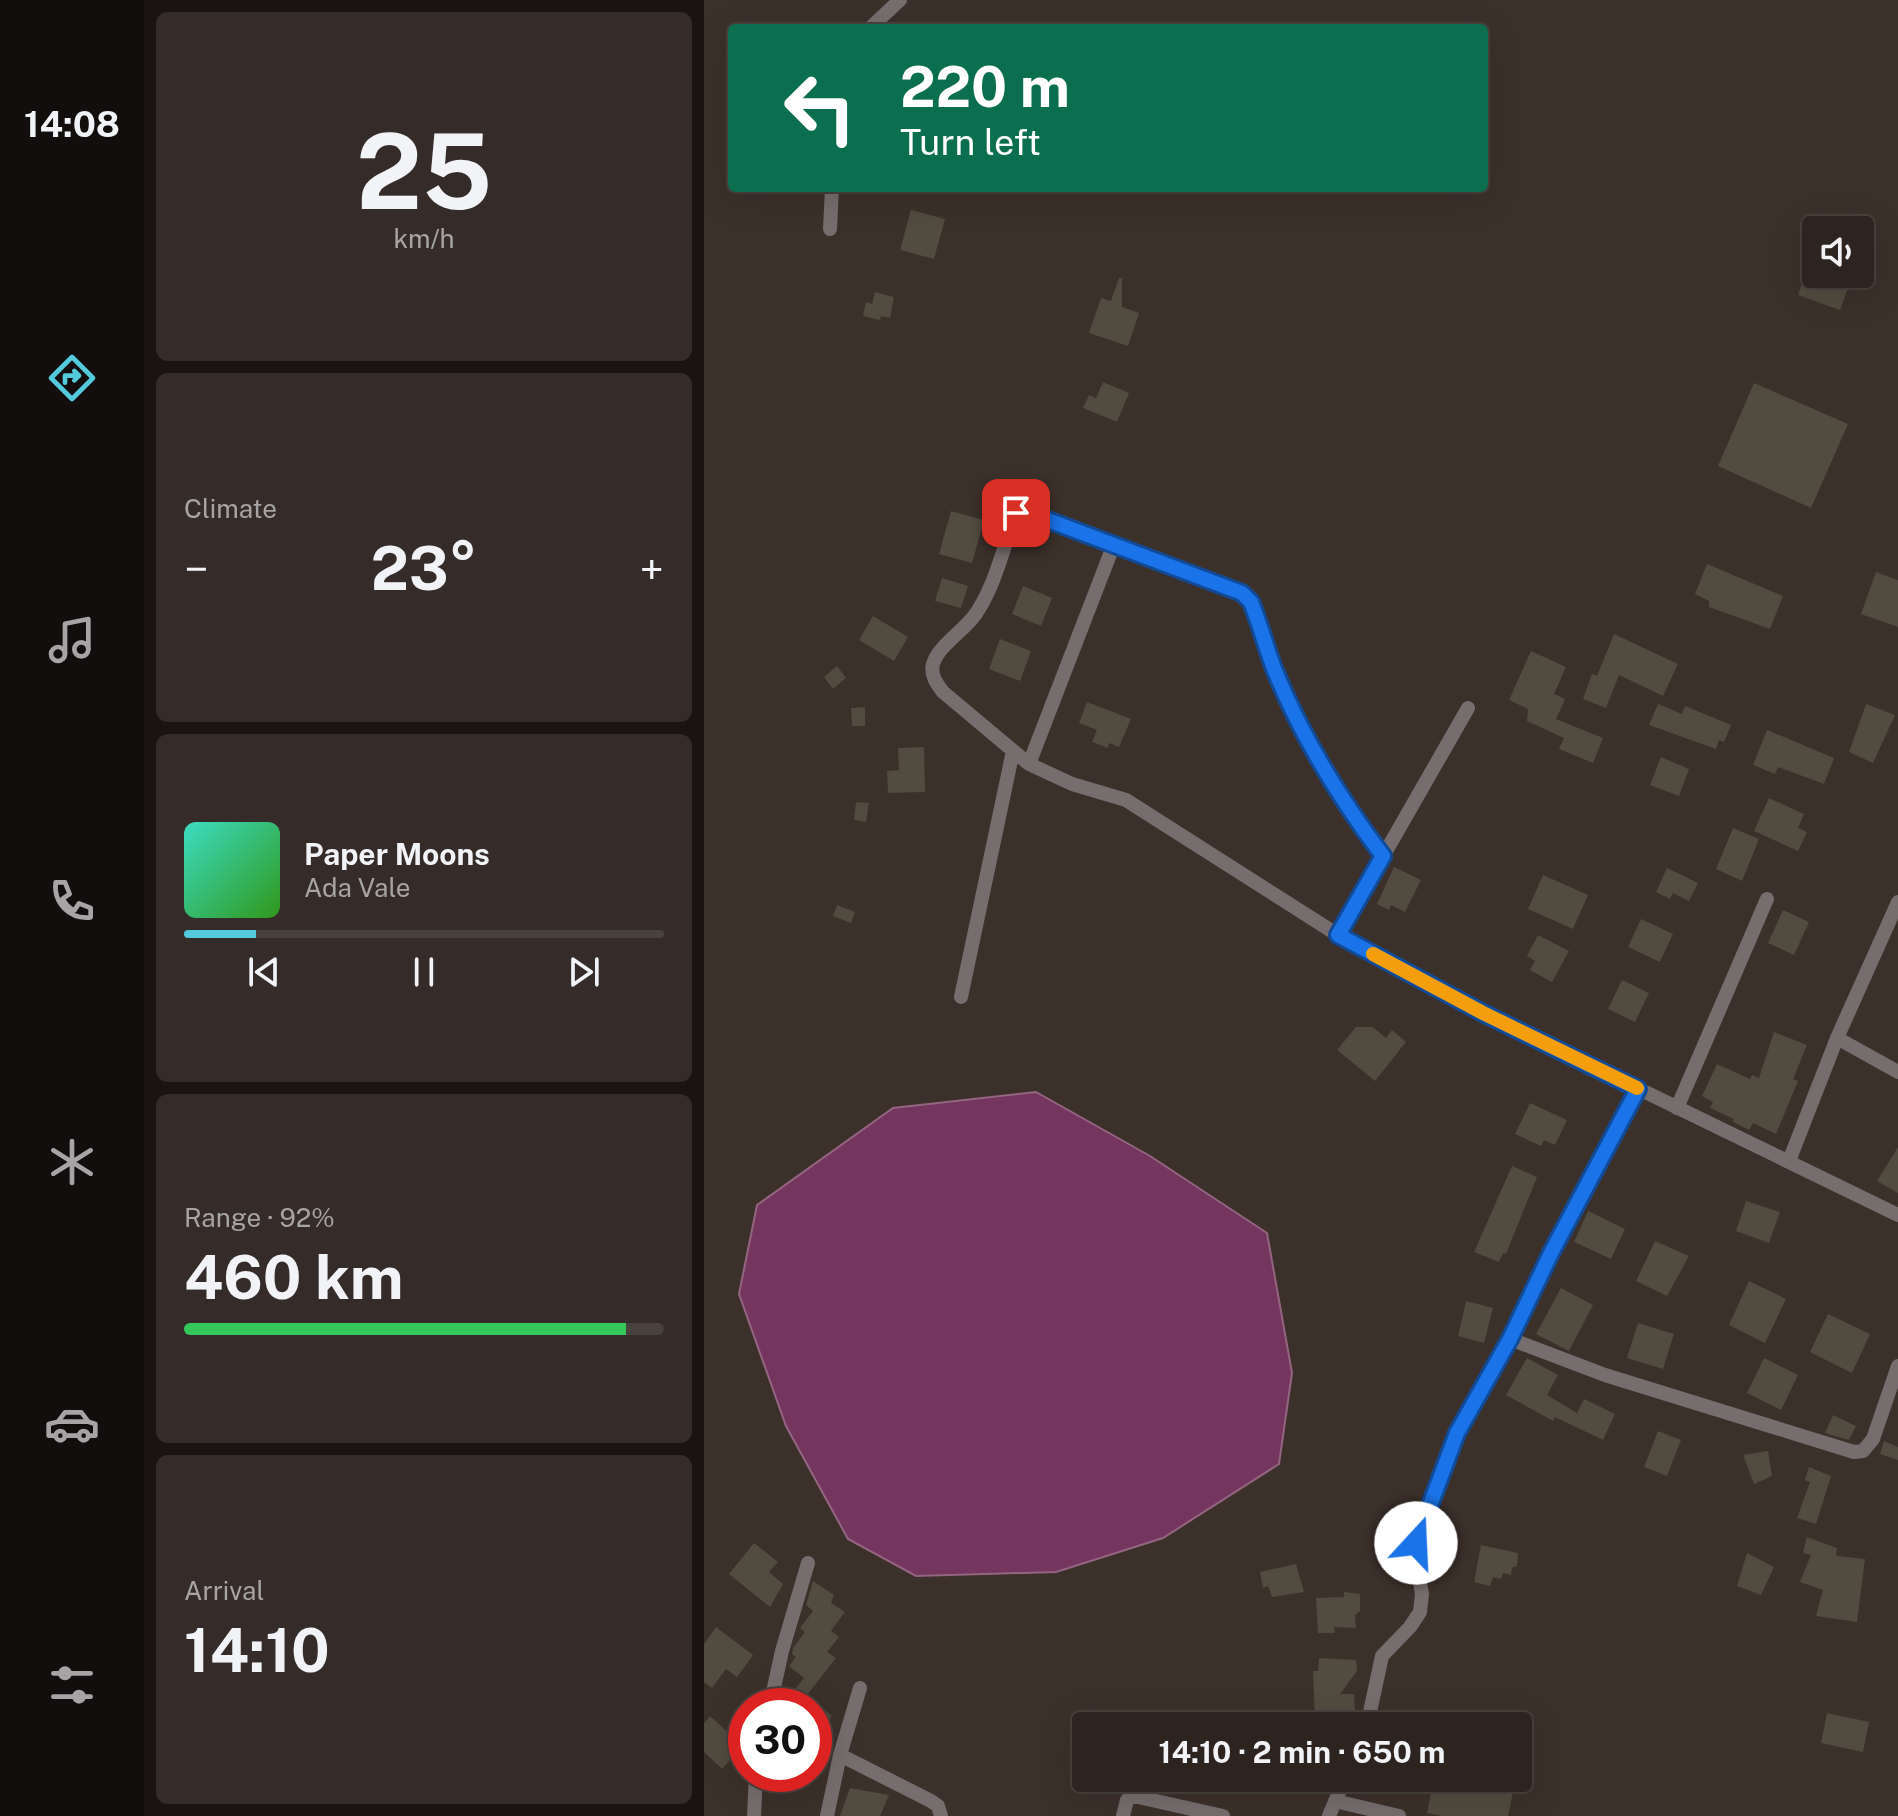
<!DOCTYPE html>
<html lang="en">
<head>
<meta charset="utf-8">
<style>
  body { margin:0; font-family:"Public Sans",sans-serif; background:#352c29; color:#f1f3f6; height:100vh; display:flex; flex-direction:column; font-size:30px; white-space:nowrap }
  * { box-sizing:border-box; margin:0 }
  p { font-size:26px; color:#a7a4a5 }
  .icon { flex:none; width:44px; height:44px; fill:none; stroke:currentColor; stroke-width:2; stroke-linecap:round; stroke-linejoin:round }
  .map { position:relative; flex:1; overflow:hidden }
  .panel { display:flex; flex-direction:column; gap:12px; padding:12px; background:#191412; width:560px }
  .panel>* { flex:none }
  .guide { position:absolute; left:24px; top:24px; width:760px; height:168px; border-radius:8px; box-shadow:0 8px 32px #0002,0 0 0 2px #48413e; background:#0b6e4f; color:#fff; overflow:hidden }
  .controls { position:absolute; left:1098px; top:216px; display:grid; gap:16px }
  .controls a { display:grid; place-items:center; width:72px; height:72px; border-radius:8px; background:#2d2420; box-shadow:0 8px 32px #0002,0 0 0 2px #48413e; font-size:40px }
  .speed { position:absolute; left:24px; top:1688px; display:flex; gap:16px; font-size:40px; font-weight:700; text-align:center }
  .speed>* { display:grid; place-content:center; width:104px; height:104px; border-radius:50%; background:#2d2420; box-shadow:0 8px 32px #0002,0 0 0 2px #48413e; line-height:1 }
  .speed .limit { border:12px solid #d22; background:#fff; color:#111 }
  .pin { position:absolute; display:grid; place-items:center; width:68px; height:68px; color:#fff; margin:-34px; border-radius:16px; box-shadow:0 4px 12px #0006 }
  .me { position:absolute; width:88px; margin:-44px; rotate:20deg; stroke-linejoin:round; filter:drop-shadow(0 0 6px #0008) }
  .turn { display:flex; align-items:center; gap:28px; height:168px; padding:0 40px; font-size:36px }
  .turn .icon { width:104px; height:104px; stroke-width:2.5 }
  .turn b { display:block; font-size:56px; line-height:68px }
  .big { font-size:60px; font-weight:700; line-height:1.1 }
  .panel .card { flex:1; display:flex; flex-direction:column; justify-content:center; gap:12px; min-width:0; padding:0 28px; border-radius:12px; background:#352c29 }
  .panel .dial { align-items:center; gap:0 }
  .dial b { font-size:104px; line-height:1 }
  .song { display:flex; align-items:center; gap:24px }
  .cover { width:96px; height:96px; border-radius:12px; background:linear-gradient(135deg,hsl(170 70% 55%),hsl(110 70% 35%)) }
  .played { height:8px; border-radius:4px; background:linear-gradient(90deg,#54cadd 15%,#48413e 15%) }
  .keys { display:flex; justify-content:space-around; direction:ltr }
  .heat { display:flex; justify-content:space-between; align-items:center; font-size:44px; direction:ltr }
  .charge { height:12px; border-radius:6px; background:linear-gradient(90deg,#34c759 92%,#48413e 0) }
  .trip { position:absolute; left:368px; top:1712px; width:460px; height:80px; border-radius:8px; background:#2d2420; box-shadow:0 8px 32px #0002,0 0 0 2px #48413e; font-weight:700; line-height:80px; text-align:center }
  main { display:flex; flex:1; min-height:0 }
  .dock { display:flex; flex-direction:column; width:144px; justify-content:space-around; align-items:center; background:#120e0d; color:#a7a4a5 }
  .dock .icon { width:56px; height:56px }
  .dock .active { color:#54cadd }
  .dock b { font-size:36px; color:#f1f3f6 }
  .map>svg:first-child { display:block }
  .water { fill:#74355e; stroke:#946580; stroke-width:2 }
  .building { fill:#524b3f }
  .lines { fill:none; stroke-linecap:round; stroke-linejoin:round }
  .street { stroke:#766e6e; stroke-width:14 }
  .route-casing { stroke:#114b97; stroke-width:20 }
  .route { stroke:#1a73e8; stroke-width:14 }
  .slow { stroke:#f59e0b; stroke-width:14 }
</style>
</head>
<body>
<main>
<nav class="dock">
<b>14:08</b>
<svg class="icon active" aria-label="directions" viewBox="0 0 24 24"><path d="M12 3l9 9-9 9-9-9zM9 14v-3h6M13 9l2 2-2 2"/></svg>
<svg class="icon" aria-label="music" viewBox="0 0 24 24"><path d="M9 18V5l10-2v13"/><circle cx="6" cy="18" r="3"/><circle cx="16" cy="16" r="3"/></svg>
<svg class="icon" aria-label="phone" viewBox="0 0 24 24"><path d="M5 4h4l2 5-3 2q2 4 5 5l2-3 5 2v4C11 20 4 13 5 4z"/></svg>
<svg class="icon" aria-label="climate" viewBox="0 0 24 24"><path d="M12 3v18M4 7l16 10M4 17L20 7"/></svg>
<svg class="icon" aria-label="car" viewBox="0 0 24 24"><path d="M5 17H2v-5l4-1 3-4h7l3 4 3 1v5h-3M9 17h6M6 11h13"/><circle cx="7" cy="17" r="2"/><circle cx="17" cy="17" r="2"/></svg>
<svg class="icon" aria-label="filters" viewBox="0 0 24 24"><path d="M4 7h16M4 17h16"/><circle cx="9" cy="7" r="2"/><circle cx="15" cy="17" r="2"/></svg>
</nav>
<section class="panel">
<div class="card dial"><b>25</b><p>km/h</p></div>
<div class="card"><p>Climate</p>
<div class="heat"><a>−</a><b class="big">23°</b><a>+</a></div>
</div>
<div class="card">
<div class="song"><i class="cover"></i><div><b>Paper Moons</b><p>Ada Vale</p></div></div>
<div class="played"></div>
<div class="keys"><svg class="icon" aria-label="previous" viewBox="0 0 24 24"><path d="M18 5L8 12l10 7zM5 5v14"/></svg><svg class="icon" aria-label="pause" viewBox="0 0 24 24"><path d="M8 5v14M16 5v14"/></svg><svg class="icon" aria-label="next" viewBox="0 0 24 24"><path d="M6 5l10 7-10 7zM19 5v14"/></svg></div>
</div>
<div class="card"><p>Range · 92%</p><b class="big">460 km</b><div class="charge"></div></div>
<div class="card"><p>Arrival</p><b class="big">14:10</b></div>
</section>
<div class="map">
<svg width="1194" height="1816" viewBox="0 0 1194 1816">
  <rect width="100%" height="100%" fill="#3c302a"/>
  <path class="water" d="M332,1092L446,1156L563,1233L588,1373L575,1464L459,1538L352,1572L212,1576L144,1539L82,1426L35,1294L53,1205L189,1108Z"/>
  <path class="building" d="M207,210L241,219L230,259L196,250Z
    M1110,250L1112,274H1149L1136,310L1094,295Z
    M415,278H418V307L435,313L424,346L385,333L397,298L407,301Z
    M171,292L190,297L186,318L177,316L176,320L159,316L162,302L168,304Z
    M399,382L425,393L413,422L379,408L385,395L392,398Z
    M1050,383L1144,424L1107,508L1014,466Z
    M247,511L280,520L268,563L235,554Z
    M1003,564L1079,596L1066,629L1005,607V601L991,594Z
    M1172,572L1194,580V627L1157,614Z
    M238,578L264,586L257,608L231,601Z
    M319,586L348,598L337,626L308,614Z
    M169,616L204,637L190,661L155,640Z
    M910,634L974,664L959,696L915,675L902,708L879,699L888,674L893,676Z
    M296,639L327,651L316,681L285,669Z
    M827,651L862,667L850,694L861,699L852,719L899,738L889,763L855,749L860,738L823,721L824,709L805,700Z
    M133,666L142,678L129,689L120,677Z
    M383,702L427,719L415,747L405,743L404,748L388,742L393,730L375,723Z
    M954,704L978,714L981,706L1027,725L1020,742L1015,740L1012,749L945,725Z
    M1162,704L1191,715L1169,763L1145,752Z
    M161,707V726H148L147,708Z
    M1063,730L1130,758L1120,784L1074,767L1071,774L1049,765Z
    M220,747L221,792L184,793L183,771L195,770L194,748Z
    M957,757L985,769L975,796L946,785Z
    M1065,798L1100,814L1094,828L1103,832L1094,851L1050,831Z
    M152,802L165,803L162,822L150,820Z
    M1029,828L1055,839L1038,881L1012,869Z
    M690,867L717,880L701,912L687,905L685,910L673,904Z
    M963,868L994,883L985,901L969,893L966,899L952,892Z
    M839,875L884,895L869,929L824,909Z
    M133,905L151,912L147,923L129,916Z
    M1079,910L1105,922L1090,955L1064,943Z
    M937,919L969,934L956,962L924,947Z
    M834,935L865,951L848,982L826,970L831,961L823,956Z
    M918,980L945,993L931,1022L904,1009Z
    M652,1027H669L682,1038L688,1030L702,1042L671,1081L633,1050Z
    M1070,1032L1103,1045L1089,1079L1094,1081L1072,1134L1049,1123L1045,1130L1029,1122L1030,1119L1006,1108L1009,1102L998,1096L1013,1064L1046,1079L1048,1075L1055,1078Z
    M826,1103L863,1120L851,1145L840,1140L837,1146L811,1134Z
    M1194,1147V1193L1173,1181Z
    M808,1166L833,1177L802,1254L799,1253L795,1262L770,1252Z
    M1042,1201L1076,1212L1065,1243L1032,1231Z
    M884,1211L921,1229L907,1259L870,1242Z
    M951,1241L985,1256L963,1296L932,1281Z
    M1045,1281L1082,1299L1061,1343L1025,1325Z
    M857,1288L889,1305L865,1351L832,1334Z
    M762,1301L789,1308L780,1343L754,1336Z
    M1124,1314L1166,1334L1148,1373L1106,1352Z
    M934,1323L970,1334L959,1369L923,1358Z
    M823,1358L854,1375L843,1395L873,1413L880,1399L911,1414L899,1440L851,1417L849,1421L802,1395Z
    M1060,1358L1094,1375L1077,1410L1043,1393Z
    M1129,1415L1152,1426L1145,1440L1121,1433Z
    M954,1431L977,1440L963,1476L940,1467Z
    M1180,1441L1194,1447V1460L1176,1454Z
    M1064,1451L1068,1476L1050,1484L1039,1455Z
    M1105,1467L1127,1476L1112,1524L1093,1518L1106,1482L1101,1480Z
    M1103,1537L1133,1548L1132,1556L1161,1559L1153,1622L1112,1616L1119,1590L1096,1582L1107,1555L1099,1553Z
    M50,1543L74,1562L65,1572L79,1584L66,1607L25,1574Z
    M777,1545L814,1553L813,1566L808,1568L807,1575L799,1573L797,1579L789,1577L786,1586L770,1582Z
    M1043,1553L1070,1567L1057,1595L1033,1586Z
    M592,1564L600,1592L568,1597L564,1586L559,1588L556,1572Z
    M109,1581L130,1595L127,1603L141,1612L127,1631L135,1637L123,1652L132,1658L103,1695L128,1716L110,1738V1706H77L100,1678L85,1666L92,1657L88,1654L89,1648L101,1632L96,1628L109,1611L102,1605Z
    M640,1592L656,1594V1611L651,1615L652,1628L630,1627L631,1633H614L612,1598L640,1597Z
    M12,1627L49,1655L33,1677L22,1669L8,1688L0,1682V1644Z
    M615,1658L652,1660L653,1671L636,1694H650L652,1726L623,1724L621,1720L611,1722L609,1671H614Z
    M557,1711L605,1719L604,1726H555Z
    M1123,1713L1165,1722L1159,1752L1117,1743Z
    M6,1716L39,1746L18,1769L0,1752V1723Z
    M767,1778H804L809,1792L804,1816H738L723,1813L729,1782L774,1791Z
    M146,1788L185,1795L176,1816H136Z"/>
  <g class="lines">
    <path class="street" d="M166,28L196,0
      M126,229L128,188
      M325,764L410,544
      M679,856C636,799 598,737 571,671C562,648 556,624 547,602L538,593L317,510L312,513C300,545 292,583 273,612C262,630 235,644 229,664C226,675 233,684 239,692L325,764L368,784L422,800L634,935L779,1013L1194,1215
      M634,935L764,708
      M257,997L309,751
      M1133,1038L1194,1072
      M973,1108L1063,899
      M1085,1161L1133,1038L1194,902
      M806,1339L901,1375L1150,1452L1159,1451L1169,1439L1194,1366
      M66,1706L78,1651L104,1563
      M663,1726L678,1656L706,1627L716,1612L718,1594L713,1566L712,1543L753,1433L806,1339L847,1253L934,1089
      M136,1755L227,1801L234,1806L237,1816
      M631,1801L695,1816
      M50,1816L52,1774
      M123,1816L136,1755L156,1688
      M419,1816L423,1800L430,1796L519,1816
      M625,1816L641,1778"/>
  </g>
  <g class="lines">
    <defs>
      <path id="route" d="M312,513L317,510L538,593L547,602C556,624 562,648 571,671C598,737 636,799 679,856L634,935L779,1013L934,1089L847,1253L806,1339L753,1433L712,1543"/>
    </defs>
    <use href="#route" class="route-casing"/>
    <use href="#route" class="route"/>
    <path class="slow" d="M669,954L779,1013L933,1088"/>
  </g>
</svg>
<div class="controls">
<a><svg class="icon" aria-label="sound" viewBox="0 0 24 24"><path d="M4 9h4l5-4v14l-5-4H4zM17 9q2 3 0 6"/></svg></a>
</div>
<div class="speed"><div class="limit">30</div></div>
<div class="pin" style="left:312px;top:513px;background:#d93025"><svg class="icon" aria-label="arrive" viewBox="0 0 24 24"><path d="M6 21V4h12l-3 4 3 4H6"/></svg></div>
<svg class="me" style="left:712px;top:1543px" viewBox="-20 -20 40 40"><circle r="19" fill="#fff"/><path d="M0-13L10 11 0 6-10 11z" fill="#1a73e8"/></svg>
<div class="trip">14:10 · 2 min · 650 m</div>
<div class="guide">
<div class="turn"><svg class="icon" aria-label="left" viewBox="0 0 24 24"><path d="M17 20v-9H6M10 6l-5 5 5 5"/></svg><div><b>220 m</b>Turn left</div></div>
</div>
</div>
</main>
</body>
</html>
